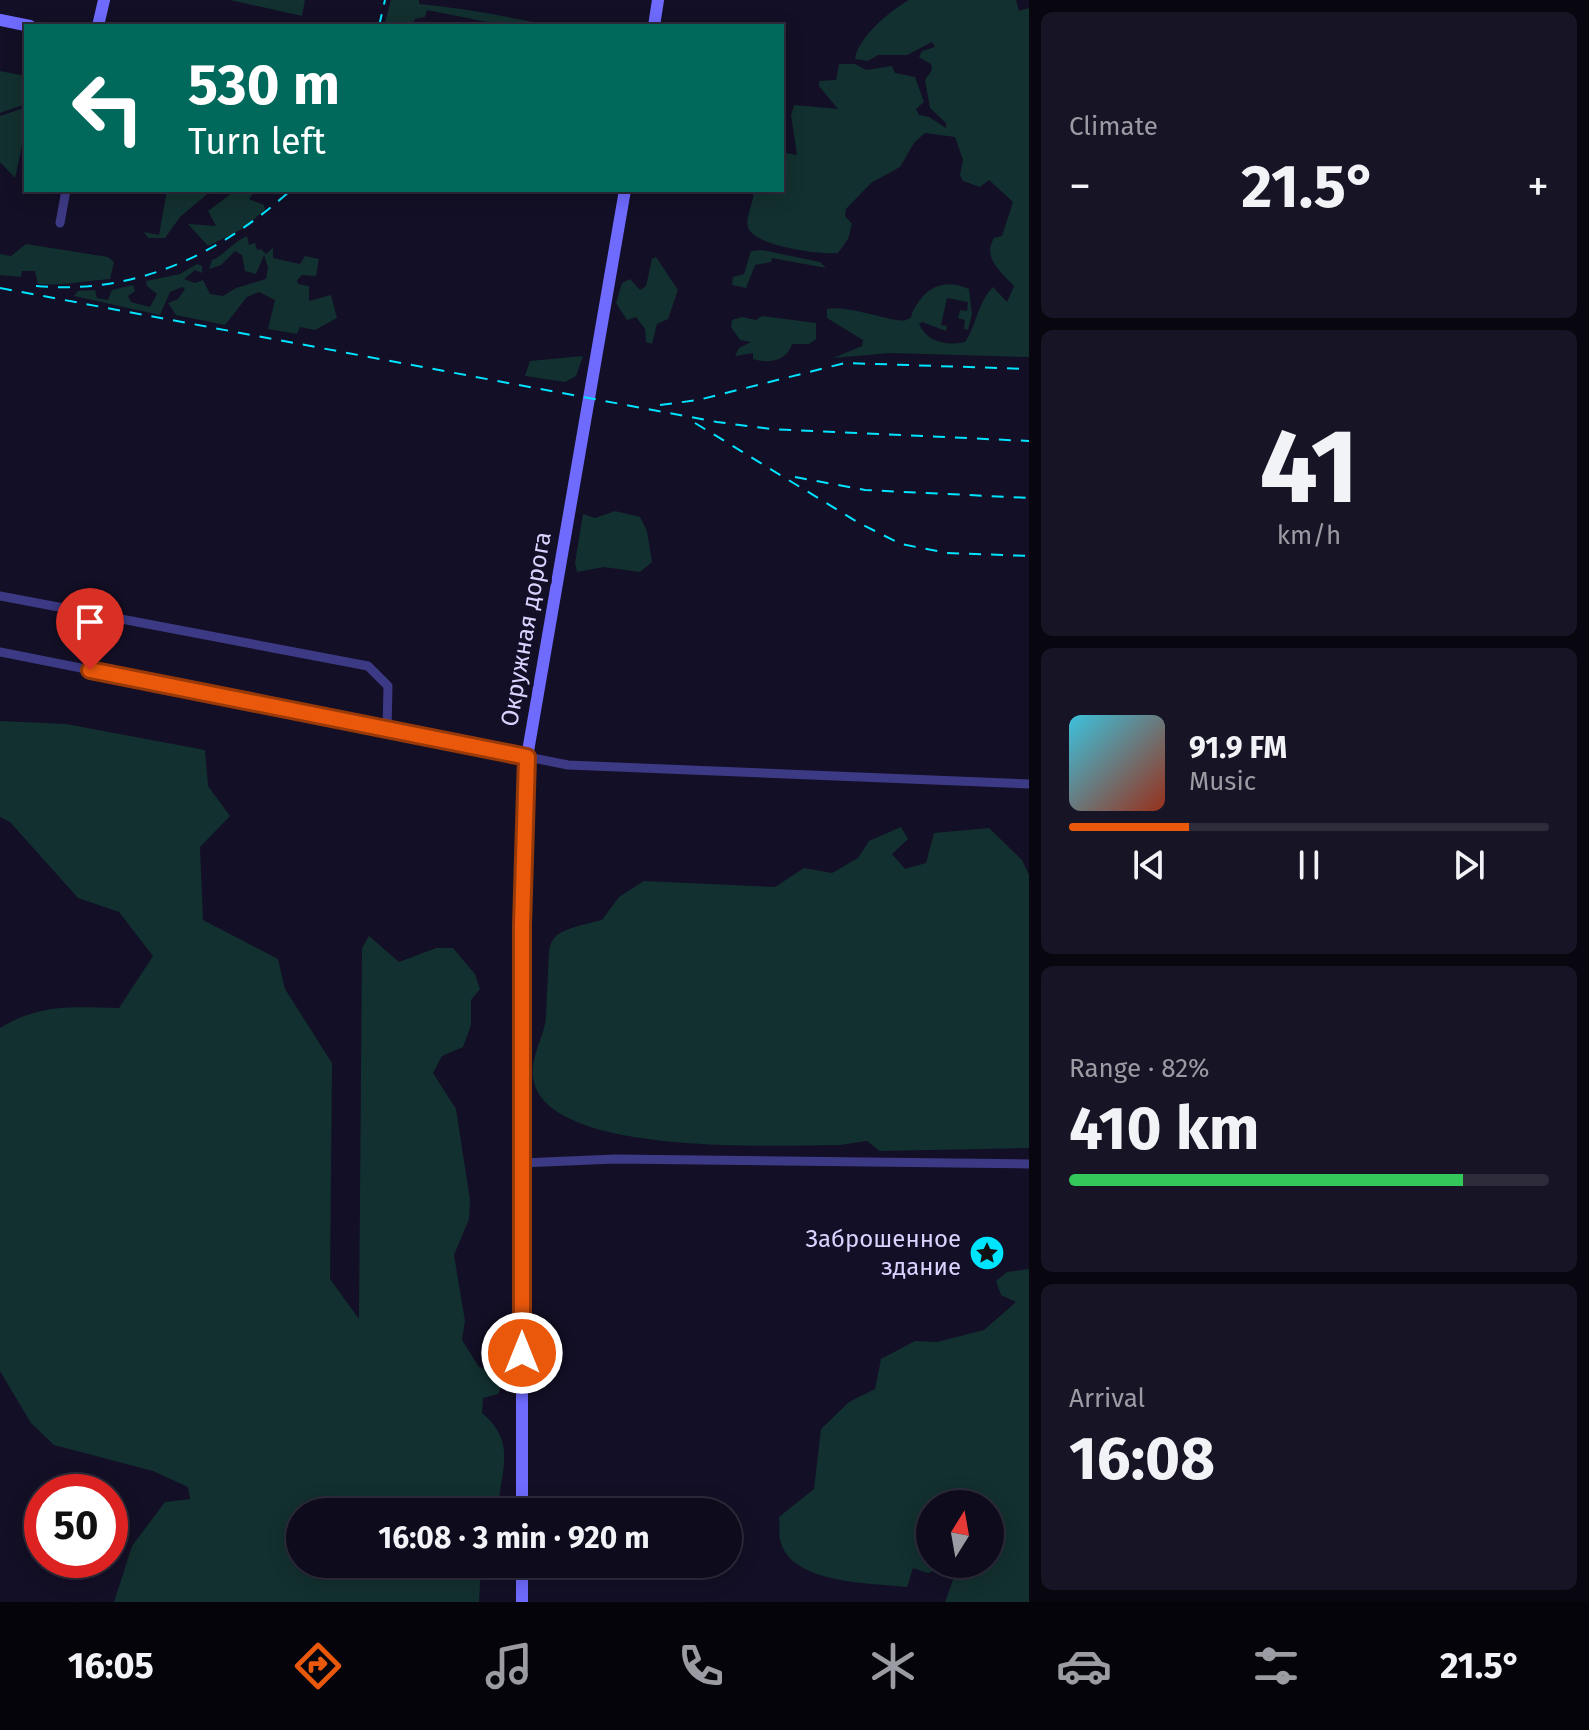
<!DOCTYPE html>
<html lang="en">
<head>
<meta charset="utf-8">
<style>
  body { margin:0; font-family:"Fira Sans",sans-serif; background:#171425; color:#f1f3f6; height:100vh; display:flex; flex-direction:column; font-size:30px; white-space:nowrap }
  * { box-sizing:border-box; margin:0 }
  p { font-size:26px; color:#9b9ba3 }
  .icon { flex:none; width:44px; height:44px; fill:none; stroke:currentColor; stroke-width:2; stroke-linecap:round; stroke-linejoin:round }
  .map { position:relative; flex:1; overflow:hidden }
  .drawer { display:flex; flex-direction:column; gap:12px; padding:12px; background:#08060f; width:560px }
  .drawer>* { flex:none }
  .banner { position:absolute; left:24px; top:24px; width:760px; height:168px; border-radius:0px; box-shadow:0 4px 20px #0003,0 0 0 2px #2e2b3b; background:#00695c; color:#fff; overflow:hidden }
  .needle { width:52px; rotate:11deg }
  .fabs { position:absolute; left:916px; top:1490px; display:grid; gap:16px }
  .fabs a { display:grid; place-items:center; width:88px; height:88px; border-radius:50%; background:#0e0b1c; box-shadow:0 4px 20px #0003,0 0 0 2px #2e2b3b; font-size:40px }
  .speed { position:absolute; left:24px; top:1474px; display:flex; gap:16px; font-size:40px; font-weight:700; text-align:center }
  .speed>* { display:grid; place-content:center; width:104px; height:104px; border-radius:50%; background:#0e0b1c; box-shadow:0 4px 20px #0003,0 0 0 2px #2e2b3b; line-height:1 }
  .speed .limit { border:12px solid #d22; background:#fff; color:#111 }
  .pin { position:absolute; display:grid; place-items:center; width:68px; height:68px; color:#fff; margin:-82px -34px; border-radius:50% 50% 50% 0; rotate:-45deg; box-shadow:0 0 8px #0007 }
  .pin .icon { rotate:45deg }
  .me { position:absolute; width:88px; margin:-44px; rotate:0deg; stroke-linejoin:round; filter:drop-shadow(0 0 6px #0008) }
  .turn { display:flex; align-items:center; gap:28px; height:168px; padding:0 32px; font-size:36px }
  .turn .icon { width:104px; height:104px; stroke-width:2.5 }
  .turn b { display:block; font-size:56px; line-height:68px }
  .big { font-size:60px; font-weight:700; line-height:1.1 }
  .drawer .card { flex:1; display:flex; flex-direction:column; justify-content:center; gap:12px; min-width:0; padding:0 28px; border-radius:12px; background:#171425 }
  .drawer .dial { align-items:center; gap:0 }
  .dial b { font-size:104px; line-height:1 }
  .song { display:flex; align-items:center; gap:24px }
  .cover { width:96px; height:96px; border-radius:12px; background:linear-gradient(135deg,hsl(190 70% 55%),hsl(10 70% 35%)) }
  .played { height:8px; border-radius:4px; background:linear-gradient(90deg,#ea580c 25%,#2e2b3b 25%) }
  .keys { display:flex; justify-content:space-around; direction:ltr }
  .heat { display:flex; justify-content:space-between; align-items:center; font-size:44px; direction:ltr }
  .charge { height:12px; border-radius:6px; background:linear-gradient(90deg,#34c759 82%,#2e2b3b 0) }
  .trip { position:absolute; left:286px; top:1498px; width:456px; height:80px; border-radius:40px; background:#0e0b1c; box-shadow:0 4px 20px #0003,0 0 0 2px #2e2b3b; font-weight:700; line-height:80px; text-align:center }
  .tabs { display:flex; height:128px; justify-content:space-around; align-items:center; background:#06040b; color:#9b9ba3 }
  .tabs .icon { width:56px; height:56px }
  .tabs .selected { color:#ea580c }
  .tabs b { font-size:36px; color:#f1f3f6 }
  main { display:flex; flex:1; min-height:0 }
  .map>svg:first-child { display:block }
  .green { fill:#12302f; fill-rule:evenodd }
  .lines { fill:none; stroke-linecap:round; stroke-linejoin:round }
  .street { stroke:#3d3a85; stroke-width:9 }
  .secondary { stroke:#6f6bff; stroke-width:12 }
  .rail { stroke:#00e5ff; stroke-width:2; stroke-dasharray:12 10; stroke-linecap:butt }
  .route-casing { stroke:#983908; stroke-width:20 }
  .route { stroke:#ea580c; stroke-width:14 }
  .labels { text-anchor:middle; stroke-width:8; stroke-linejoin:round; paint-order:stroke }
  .street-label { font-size:24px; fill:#d9d4ff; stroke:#130f26 }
  .poi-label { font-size:24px; fill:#d9d4ff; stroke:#130f26; text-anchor:end }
</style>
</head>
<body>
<main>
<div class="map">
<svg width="1029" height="1602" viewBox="0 0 1029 1602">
  <rect width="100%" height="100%" fill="#130f26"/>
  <path class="green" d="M230,0H305L302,16Z
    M391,0H419V4C464,8 508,17 553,26H507L427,10L425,17L415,19L411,26H384Z
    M909,0H1016L1019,11L1029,8V357L890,353L833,358L862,346L863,340L827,318V309C848,304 897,324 906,320C914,317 910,318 913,311C926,286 944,278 969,289L972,314L968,330L964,329L965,320L958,318L960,310L967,311L968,302L947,298L941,325L947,326L946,331L922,322L919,324C927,342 947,346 965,342C977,324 977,304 993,287L1007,302L1014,286C1001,272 982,258 994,238L1002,236L1013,202L989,180L980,187L963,181L960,175L963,160L955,137L925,133L914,143L900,167L871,183L846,209L845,216L852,224L848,239L838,253C820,255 753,246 748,227C745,218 754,201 754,190H782V152L797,155L791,115L794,105L838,109L819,86V81L836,80L839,64H855L866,70L892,66L895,73L915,77L924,102L916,109L919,115L929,117L946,128V123L930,108L925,80L932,70L931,64L919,57L922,51L935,47L932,42L907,55H878L868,61L855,59C858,37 891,10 909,0Z
    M0,71L26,76V104L0,113Z
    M26,107V127L15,178L0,162V116Z
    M167,190H212L180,217L165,238H148L144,232L159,235Z
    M236,190H256L249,199L264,205L265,210L242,229L208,246L188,224L216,226L208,211Z
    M247,236L249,245L255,243L257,250L261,249L266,254L273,248V258L300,264L305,256L319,259L316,276L302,275L297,280L298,284L309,286V301L331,295L337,318L315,330L300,327L297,334L268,329L275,300L259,292L247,297L225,325L176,315L168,303L178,299L185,289L182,287L170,292L160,315L74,296L78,291L95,290L97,298L108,300L112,290L133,285L135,291L128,296L131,302L150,307L157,294L147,286L146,281L180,274L197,264L202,266V273L195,270L184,279L195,283L203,280L210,294L223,296L236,288L266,279L268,268L264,255L256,274L245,271L242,255L235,251L221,265L209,269L212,260C222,257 233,242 247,236Z
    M26,244L108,257L114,262L110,279C85,281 63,286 38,284L35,271H22L21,277L0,275V254L11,256Z
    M762,250L820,262L826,268L772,258L771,262L755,265L746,288L732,285L733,277L744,274L751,251Z
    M656,257L678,290L668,319L657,324L652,344L646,342L645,329L636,317L627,320L616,303L622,283L630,279L640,290L646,286L652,259Z
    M762,316L816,323V339L809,344H792C787,361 769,364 753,359V353L735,356L739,348L751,342L740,340L731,327L732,320L742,317L756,320Z
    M583,356L576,376L565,382L525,376L530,361Z
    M615,511L640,517L647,531L652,562L640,572L604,567L577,572L575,563L583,514L595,518Z
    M0,721L66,724L205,750L208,786L230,816L200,847L203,920L278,959L285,989L332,1063L330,1279L359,1319L362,948L369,936L399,962L436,948H453L475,974L480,989L471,1000V1025L463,1047L442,1056L433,1073L456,1109L470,1200L469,1219L454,1255L465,1321L462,1340L479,1367L500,1376L502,1385L498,1394L483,1398L482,1413C518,1443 500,1470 498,1512H300V1564H481L479,1602H114L132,1546L165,1502L190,1499L188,1487L153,1471L54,1445L31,1423L0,1371V1028C40,1003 74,1007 119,1008L153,956L119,912L78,898L10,822L0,817Z
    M901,827L908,839L892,854L905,869L926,863L934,833L989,828L1022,860L1029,875V1148L880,1151L867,1141L840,1145C781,1145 542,1158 533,1077C531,1058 541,1042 545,1024C547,1014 546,1003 547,993C552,936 538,935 602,920L619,897L644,881L775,887L804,868L832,873L858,858L869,841Z
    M1029,1269V1602H945L954,1577L944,1567L928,1573L913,1568L907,1587C872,1583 793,1584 781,1543C778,1535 780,1525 779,1517L814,1489L821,1429L849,1402L875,1389L881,1359L915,1341L937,1342L984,1330L1016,1302L1001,1295L996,1281L1007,1272ZM930,1504H990V1564H930Z"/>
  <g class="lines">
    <path class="street" d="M60,223L66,190
      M0,596L368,666L388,686L387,728
      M0,652L568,765L1029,784
      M521,1163L615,1159L1029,1164"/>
    <path class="secondary" d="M0,20L30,26
      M98,26L104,0
      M654,26L658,0
      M522,1512V925L527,757L625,190
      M522,1602V1564"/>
    <path class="rail" d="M379,26L385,0
      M36,286C135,295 219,255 291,190
      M0,288L717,422L771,429L1029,441
      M660,405L698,400L845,363L1029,369
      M695,423L859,523L901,544L947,553L1029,556
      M795,477L865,490L1029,498"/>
  </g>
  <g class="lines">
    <defs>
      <path id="route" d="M90,670L527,757L522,925V1353"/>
    </defs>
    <use href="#route" class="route-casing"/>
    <use href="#route" class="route"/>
  </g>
  <defs>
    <symbol id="sight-disc" viewBox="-11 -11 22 22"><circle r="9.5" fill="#00e5ff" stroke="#130f26"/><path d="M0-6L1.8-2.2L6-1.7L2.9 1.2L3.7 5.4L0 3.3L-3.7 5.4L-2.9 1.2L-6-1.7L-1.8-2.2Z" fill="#111"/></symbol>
  </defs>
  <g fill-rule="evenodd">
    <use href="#sight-disc" x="967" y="1233" width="40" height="40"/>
  </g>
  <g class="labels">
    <g class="street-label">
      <text transform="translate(526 629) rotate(-80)" y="8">Окружная дорога</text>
    </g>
    <g class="poi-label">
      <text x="961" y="1247">Заброшенное<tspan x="961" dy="28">здание</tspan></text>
    </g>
  </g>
</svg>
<div class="fabs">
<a><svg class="needle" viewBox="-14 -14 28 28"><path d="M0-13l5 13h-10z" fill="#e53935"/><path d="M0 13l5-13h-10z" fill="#9b9ba3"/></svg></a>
</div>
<div class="speed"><div class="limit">50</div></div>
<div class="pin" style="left:90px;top:670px;background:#d93025"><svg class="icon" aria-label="arrive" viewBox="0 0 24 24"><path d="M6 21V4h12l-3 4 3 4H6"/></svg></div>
<svg class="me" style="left:522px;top:1353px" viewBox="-20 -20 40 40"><circle r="17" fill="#ea580c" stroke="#fff" stroke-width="3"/><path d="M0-11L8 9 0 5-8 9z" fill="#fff"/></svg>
<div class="trip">16:08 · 3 min · 920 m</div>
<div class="banner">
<div class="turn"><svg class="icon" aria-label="left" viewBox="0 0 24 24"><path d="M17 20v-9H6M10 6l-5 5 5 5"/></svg><div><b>530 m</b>Turn left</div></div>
</div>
</div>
<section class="drawer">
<div class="card"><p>Climate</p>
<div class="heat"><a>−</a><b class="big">21.5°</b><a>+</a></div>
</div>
<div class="card dial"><b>41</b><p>km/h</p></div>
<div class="card">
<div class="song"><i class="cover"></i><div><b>91.9 FM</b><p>Music</p></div></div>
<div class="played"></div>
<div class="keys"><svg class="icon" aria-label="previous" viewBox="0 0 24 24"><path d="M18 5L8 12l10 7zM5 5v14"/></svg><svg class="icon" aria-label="pause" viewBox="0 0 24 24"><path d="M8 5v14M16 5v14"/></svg><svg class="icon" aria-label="next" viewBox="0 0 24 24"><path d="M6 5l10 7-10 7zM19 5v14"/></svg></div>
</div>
<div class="card"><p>Range · 82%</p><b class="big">410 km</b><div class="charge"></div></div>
<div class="card"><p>Arrival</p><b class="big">16:08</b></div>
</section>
</main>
<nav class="tabs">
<b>16:05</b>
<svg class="icon selected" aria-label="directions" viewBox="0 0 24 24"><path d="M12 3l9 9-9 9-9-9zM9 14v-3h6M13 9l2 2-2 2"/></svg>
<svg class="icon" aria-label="music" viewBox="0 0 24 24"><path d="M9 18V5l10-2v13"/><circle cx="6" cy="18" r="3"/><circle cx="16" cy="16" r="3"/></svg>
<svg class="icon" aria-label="phone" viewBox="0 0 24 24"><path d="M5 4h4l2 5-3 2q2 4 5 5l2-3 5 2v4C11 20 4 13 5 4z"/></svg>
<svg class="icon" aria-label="climate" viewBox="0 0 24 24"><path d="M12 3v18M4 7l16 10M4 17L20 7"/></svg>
<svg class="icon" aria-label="car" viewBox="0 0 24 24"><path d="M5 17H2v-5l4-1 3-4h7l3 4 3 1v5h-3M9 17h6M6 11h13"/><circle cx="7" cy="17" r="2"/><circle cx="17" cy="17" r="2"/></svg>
<svg class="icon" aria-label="filters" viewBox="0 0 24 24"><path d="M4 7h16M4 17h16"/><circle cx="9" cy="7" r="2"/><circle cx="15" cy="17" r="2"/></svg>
<b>21.5°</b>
</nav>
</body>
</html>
